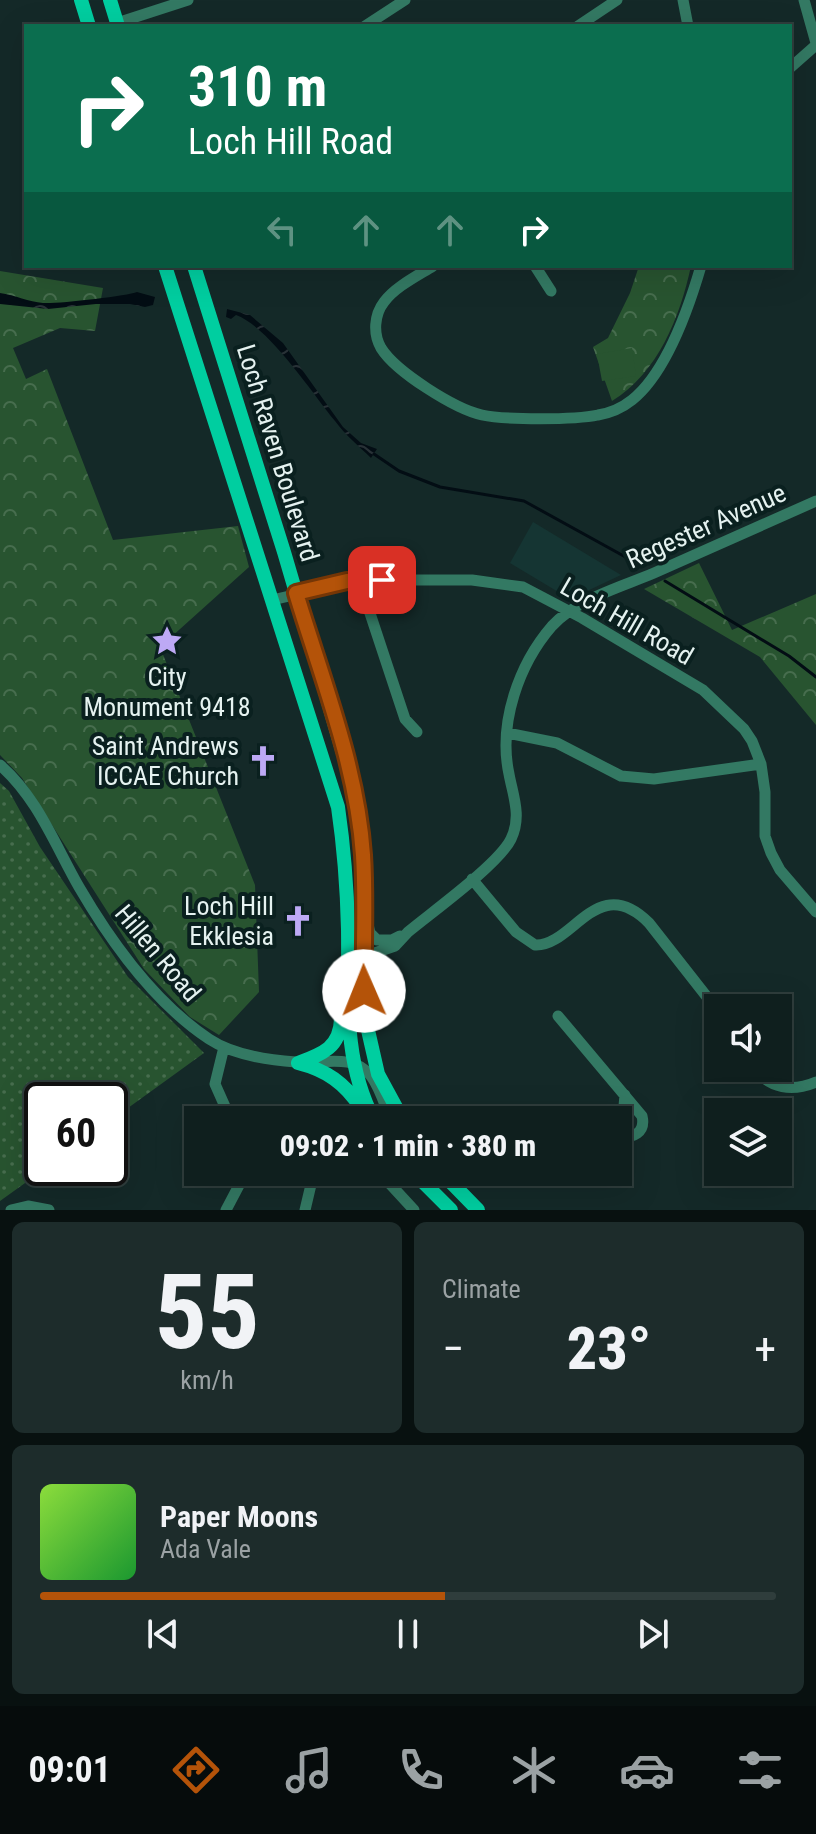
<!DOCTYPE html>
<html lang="en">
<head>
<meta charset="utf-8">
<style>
  body { margin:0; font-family:"Roboto Condensed",sans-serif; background:#1d2c2b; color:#f1f3f6; height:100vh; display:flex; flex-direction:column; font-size:30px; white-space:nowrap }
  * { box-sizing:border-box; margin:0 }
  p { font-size:26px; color:#9ba2a4 }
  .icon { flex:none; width:44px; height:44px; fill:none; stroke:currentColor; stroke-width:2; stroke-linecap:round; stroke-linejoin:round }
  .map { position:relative; height:1210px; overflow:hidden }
  .side { display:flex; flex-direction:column; gap:12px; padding:12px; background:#081110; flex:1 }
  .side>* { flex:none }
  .hud { position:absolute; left:24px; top:24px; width:768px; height:244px; border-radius:0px; box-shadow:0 8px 32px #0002,0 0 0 2px #2f3d3c; background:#0b6e4f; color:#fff; overflow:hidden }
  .fabs { position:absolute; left:704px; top:994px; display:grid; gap:16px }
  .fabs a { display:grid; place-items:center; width:88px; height:88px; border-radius:0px; background:#0f1f1e; box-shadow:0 8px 32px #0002,0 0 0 2px #2f3d3c; font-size:40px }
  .speed { position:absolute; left:24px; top:1082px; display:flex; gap:16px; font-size:40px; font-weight:700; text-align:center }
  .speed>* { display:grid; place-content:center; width:104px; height:104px; border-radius:50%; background:#0f1f1e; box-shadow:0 8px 32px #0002,0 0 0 2px #2f3d3c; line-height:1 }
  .speed .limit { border:4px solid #111; border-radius:12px; background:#fff; color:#111 }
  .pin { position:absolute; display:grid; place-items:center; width:68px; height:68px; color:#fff; margin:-34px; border-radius:16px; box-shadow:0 4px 12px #0006 }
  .me { position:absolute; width:88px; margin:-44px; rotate:359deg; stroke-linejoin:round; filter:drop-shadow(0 0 6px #0008) }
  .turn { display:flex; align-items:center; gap:28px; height:168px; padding:0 32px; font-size:36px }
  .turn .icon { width:104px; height:104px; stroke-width:2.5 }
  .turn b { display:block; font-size:56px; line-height:68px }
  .lanes { display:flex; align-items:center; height:76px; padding:0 32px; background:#0003; justify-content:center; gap:40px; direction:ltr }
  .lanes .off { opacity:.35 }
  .big { font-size:60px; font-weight:800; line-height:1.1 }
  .side .card { flex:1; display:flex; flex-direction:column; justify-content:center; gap:12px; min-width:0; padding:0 28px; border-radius:12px; background:#1d2c2b }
  .side .dial { align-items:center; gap:0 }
  .dial b { font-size:104px; line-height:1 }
  .song { display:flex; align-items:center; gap:24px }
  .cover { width:96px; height:96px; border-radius:12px; background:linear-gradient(135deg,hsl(90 70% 55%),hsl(130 70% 35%)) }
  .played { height:8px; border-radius:4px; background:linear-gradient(90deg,#b45309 55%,#2f3d3c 55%) }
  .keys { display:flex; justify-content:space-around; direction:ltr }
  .heat { display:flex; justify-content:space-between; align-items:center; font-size:44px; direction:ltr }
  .side .tiles { flex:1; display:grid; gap:12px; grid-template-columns:1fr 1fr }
  .card:last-child { grid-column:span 2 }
  .trip { position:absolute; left:184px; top:1106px; width:448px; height:80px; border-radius:0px; background:#0f1f1e; box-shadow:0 8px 32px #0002,0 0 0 2px #2f3d3c; font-weight:800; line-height:80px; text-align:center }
  .menu { display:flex; height:128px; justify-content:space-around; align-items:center; background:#060c0c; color:#9ba2a4 }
  .menu .icon { width:56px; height:56px }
  .menu .selected { color:#b45309 }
  .menu b { font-size:36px; color:#f1f3f6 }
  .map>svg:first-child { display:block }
  .built { fill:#153533 }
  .grass { fill:url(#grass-dots) }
  .park { fill:url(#park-crowns) }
  .garden { fill:#285430 }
  .water { fill:url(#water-waves) }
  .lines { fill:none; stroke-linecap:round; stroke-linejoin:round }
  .stream { stroke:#030d14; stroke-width:3 }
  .minor { stroke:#337963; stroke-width:11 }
  .major { stroke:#00cea0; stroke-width:14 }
  .route-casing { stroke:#753606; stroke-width:20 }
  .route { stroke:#b45309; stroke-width:14 }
  .labels { text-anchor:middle; stroke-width:8; stroke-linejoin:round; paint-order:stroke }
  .street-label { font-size:26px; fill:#e5f2f0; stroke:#0a201f }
  .poi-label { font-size:26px; fill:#e5f2f0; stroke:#0a201f; text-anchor:end }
</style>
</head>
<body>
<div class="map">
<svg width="816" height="1210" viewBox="0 0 816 1210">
  <defs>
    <pattern id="grass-dots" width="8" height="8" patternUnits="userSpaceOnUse" patternTransform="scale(2)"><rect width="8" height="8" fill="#285430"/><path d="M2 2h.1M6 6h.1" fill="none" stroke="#476d4e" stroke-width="1.8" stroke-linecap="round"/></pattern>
    <pattern id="park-crowns" width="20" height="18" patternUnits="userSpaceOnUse" patternTransform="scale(2)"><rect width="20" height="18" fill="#285430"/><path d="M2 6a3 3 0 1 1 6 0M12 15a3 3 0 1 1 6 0" fill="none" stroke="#476d4e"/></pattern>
    <pattern id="water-waves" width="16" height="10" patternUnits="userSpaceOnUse" patternTransform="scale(2)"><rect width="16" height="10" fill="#030d14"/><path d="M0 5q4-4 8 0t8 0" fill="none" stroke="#283136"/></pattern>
  </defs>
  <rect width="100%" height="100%" fill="#142928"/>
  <path class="built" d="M533,522L621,575L570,599L510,563Z"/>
  <path class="grass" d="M0,783L9,791L40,847L128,977L204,1053L110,1121V1100H42V1168H46L0,1201Z"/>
  <path class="park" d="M639,266H691C680,317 658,373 612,401L593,347L608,338L630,293Z
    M0,271L103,288L95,331L60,328L13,348L26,379L47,369L113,540L238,526L249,567L160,647L255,885L259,992L219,1035L190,1017L144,969L22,778L0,755Z
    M699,563L732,630L816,594V725L760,657L644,589Z"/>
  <path class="garden" d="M632,348L636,376L602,381L597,354Z"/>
  <path class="water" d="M137,292L155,297L153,305L145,307L130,304H96L48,309L0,304V293C15,295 29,302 43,303C57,304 127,296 137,292Z
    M227,309L250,315L283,343L343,427L361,443L377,449L371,458C359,446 345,435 335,421C312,393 269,327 236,315L231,319L226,317Z"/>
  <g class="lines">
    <path class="stream" d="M374,454L399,471L440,487L524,501L640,565
      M665,581L789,656L816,677"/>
    <path class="minor" d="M683,0L688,26
      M804,0L816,43
      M117,23L188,0
      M365,26L405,0
      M578,26L617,0
      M790,68L816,45
      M433,266C417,276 395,287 384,302C374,315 373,334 381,348C396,372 455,409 482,415C505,420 575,420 598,415C610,413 622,408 632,400C666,373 689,307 701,266
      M535,266L551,291
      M359,580L405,719L417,732
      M272,600L359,580H472L523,587L582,618L703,690L744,729L752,741L761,764L765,792V836L771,853L780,870L816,912
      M507,733L557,743L621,776L654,779L761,764
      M0,765C37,797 55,845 79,887C111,942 155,1003 209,1039C233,1055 267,1060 296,1062C319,1065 353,1052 371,1076C380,1088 385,1106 391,1120
      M472,879L516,932L535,945C573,947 597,871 649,923L718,1011
      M367,920L370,933L377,940H392L400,936
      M363,957L395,946L408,932C432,912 499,864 511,839C522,816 513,796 509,774C498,723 519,664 552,626C577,599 621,587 654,573C708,549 762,525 816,501
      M558,1016L642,1116C646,1133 633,1138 618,1138
      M224,1047L215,1084L231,1120
      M755,1068C769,1089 793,1092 816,1082
      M618,1128L623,1117L625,1095
      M379,1172L414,1210
      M11,1210L28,1206L49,1210
      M226,1210L246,1172
      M305,1210L314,1172"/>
    <path class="major" d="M81,0L89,26
      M110,0L118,26
      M165,266L338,807C344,848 347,887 348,929C349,995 342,1059 374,1120
      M194,266L284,552L350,777L363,855L365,1017L378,1074L403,1120
      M298,1063C322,1054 340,1048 341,1019
      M298,1063C326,1070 345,1083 361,1108
      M413,1172L451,1210
      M441,1172L478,1210"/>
  </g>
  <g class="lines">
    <defs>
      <path id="route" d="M364,991C363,946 366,900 363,855C357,766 322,679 296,593L347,581L382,580"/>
    </defs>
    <use href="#route" class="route-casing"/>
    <use href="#route" class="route"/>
  </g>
  <defs>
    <symbol id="sight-bare" viewBox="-9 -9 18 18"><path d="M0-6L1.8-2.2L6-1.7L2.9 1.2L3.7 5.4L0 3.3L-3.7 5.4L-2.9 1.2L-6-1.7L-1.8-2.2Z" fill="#bda9f5" stroke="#0a201f" stroke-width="2.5" paint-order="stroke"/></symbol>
    <symbol id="church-bare" viewBox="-9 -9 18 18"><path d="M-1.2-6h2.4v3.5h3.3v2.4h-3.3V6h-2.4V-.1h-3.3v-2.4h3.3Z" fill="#bda9f5" stroke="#0a201f" stroke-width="2.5" paint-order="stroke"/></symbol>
  </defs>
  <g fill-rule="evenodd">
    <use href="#sight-bare" x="145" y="619" width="44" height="44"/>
    <use href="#church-bare" x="241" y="739" width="44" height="44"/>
    <use href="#church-bare" x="276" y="899" width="44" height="44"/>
  </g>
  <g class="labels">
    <g class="street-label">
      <text transform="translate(278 453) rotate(73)" y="9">Loch Raven Boulevard</text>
      <text transform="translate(706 526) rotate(-24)" y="9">Regester Avenue</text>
      <text transform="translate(627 621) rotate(30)" y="9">Loch Hill Road</text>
      <text transform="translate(158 953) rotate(50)" y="9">Hillen Road</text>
    </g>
    <g class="poi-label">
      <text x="167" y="686" text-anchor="middle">City<tspan x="167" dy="30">Monument 9418</tspan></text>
      <text x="239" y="755">Saint Andrews<tspan x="239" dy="30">ICCAE Church</tspan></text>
      <text x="274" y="915">Loch Hill<tspan x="274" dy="30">Ekklesia</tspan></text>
    </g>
  </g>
</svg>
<div class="fabs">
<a><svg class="icon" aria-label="sound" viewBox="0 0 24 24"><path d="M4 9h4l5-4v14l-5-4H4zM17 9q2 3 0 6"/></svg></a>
<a><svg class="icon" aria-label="layers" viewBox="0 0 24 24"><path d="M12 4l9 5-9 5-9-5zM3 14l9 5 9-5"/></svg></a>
</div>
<div class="speed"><div class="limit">60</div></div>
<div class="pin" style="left:382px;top:580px;background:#d93025"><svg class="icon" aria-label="arrive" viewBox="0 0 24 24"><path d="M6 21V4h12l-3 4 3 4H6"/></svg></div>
<svg class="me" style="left:364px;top:991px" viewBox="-20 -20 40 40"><circle r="19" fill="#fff"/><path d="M0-13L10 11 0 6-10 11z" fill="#b45309"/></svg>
<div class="trip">09:02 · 1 min · 380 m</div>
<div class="hud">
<div class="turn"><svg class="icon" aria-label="right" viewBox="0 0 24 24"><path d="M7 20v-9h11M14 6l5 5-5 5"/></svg><div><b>310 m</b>Loch Hill Road</div></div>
<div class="lanes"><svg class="icon off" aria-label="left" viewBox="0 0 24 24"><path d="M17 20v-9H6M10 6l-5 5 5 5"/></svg><svg class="icon off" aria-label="ahead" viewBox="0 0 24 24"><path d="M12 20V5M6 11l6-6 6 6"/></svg><svg class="icon off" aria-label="ahead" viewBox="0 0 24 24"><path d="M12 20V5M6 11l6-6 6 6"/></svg><svg class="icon" aria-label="right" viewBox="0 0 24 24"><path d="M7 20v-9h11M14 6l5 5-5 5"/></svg></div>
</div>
</div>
<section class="side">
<div class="tiles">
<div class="card dial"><b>55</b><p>km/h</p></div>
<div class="card"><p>Climate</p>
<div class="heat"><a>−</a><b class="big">23°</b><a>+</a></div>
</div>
<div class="card">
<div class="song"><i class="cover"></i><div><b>Paper Moons</b><p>Ada Vale</p></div></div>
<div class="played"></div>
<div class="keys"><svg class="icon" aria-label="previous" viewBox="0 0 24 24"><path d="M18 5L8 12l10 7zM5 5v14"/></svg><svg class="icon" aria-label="pause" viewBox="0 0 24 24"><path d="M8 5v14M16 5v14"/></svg><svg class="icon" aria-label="next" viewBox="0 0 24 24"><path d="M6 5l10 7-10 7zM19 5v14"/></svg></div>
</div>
</div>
</section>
<nav class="menu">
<b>09:01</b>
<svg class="icon selected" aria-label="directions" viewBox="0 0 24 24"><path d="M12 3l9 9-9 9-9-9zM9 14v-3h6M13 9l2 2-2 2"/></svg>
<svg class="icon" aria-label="music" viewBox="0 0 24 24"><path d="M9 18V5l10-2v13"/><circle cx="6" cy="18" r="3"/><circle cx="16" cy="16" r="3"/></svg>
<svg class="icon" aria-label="phone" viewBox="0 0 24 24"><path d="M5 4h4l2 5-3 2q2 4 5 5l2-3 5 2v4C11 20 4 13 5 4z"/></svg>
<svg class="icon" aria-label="climate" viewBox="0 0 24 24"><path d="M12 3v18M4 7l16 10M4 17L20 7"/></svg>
<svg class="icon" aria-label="car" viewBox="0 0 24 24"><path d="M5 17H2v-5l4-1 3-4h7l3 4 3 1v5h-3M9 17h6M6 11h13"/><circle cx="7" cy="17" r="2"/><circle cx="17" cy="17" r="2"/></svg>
<svg class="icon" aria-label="filters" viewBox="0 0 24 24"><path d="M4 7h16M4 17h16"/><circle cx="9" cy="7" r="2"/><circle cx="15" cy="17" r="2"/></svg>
</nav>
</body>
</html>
